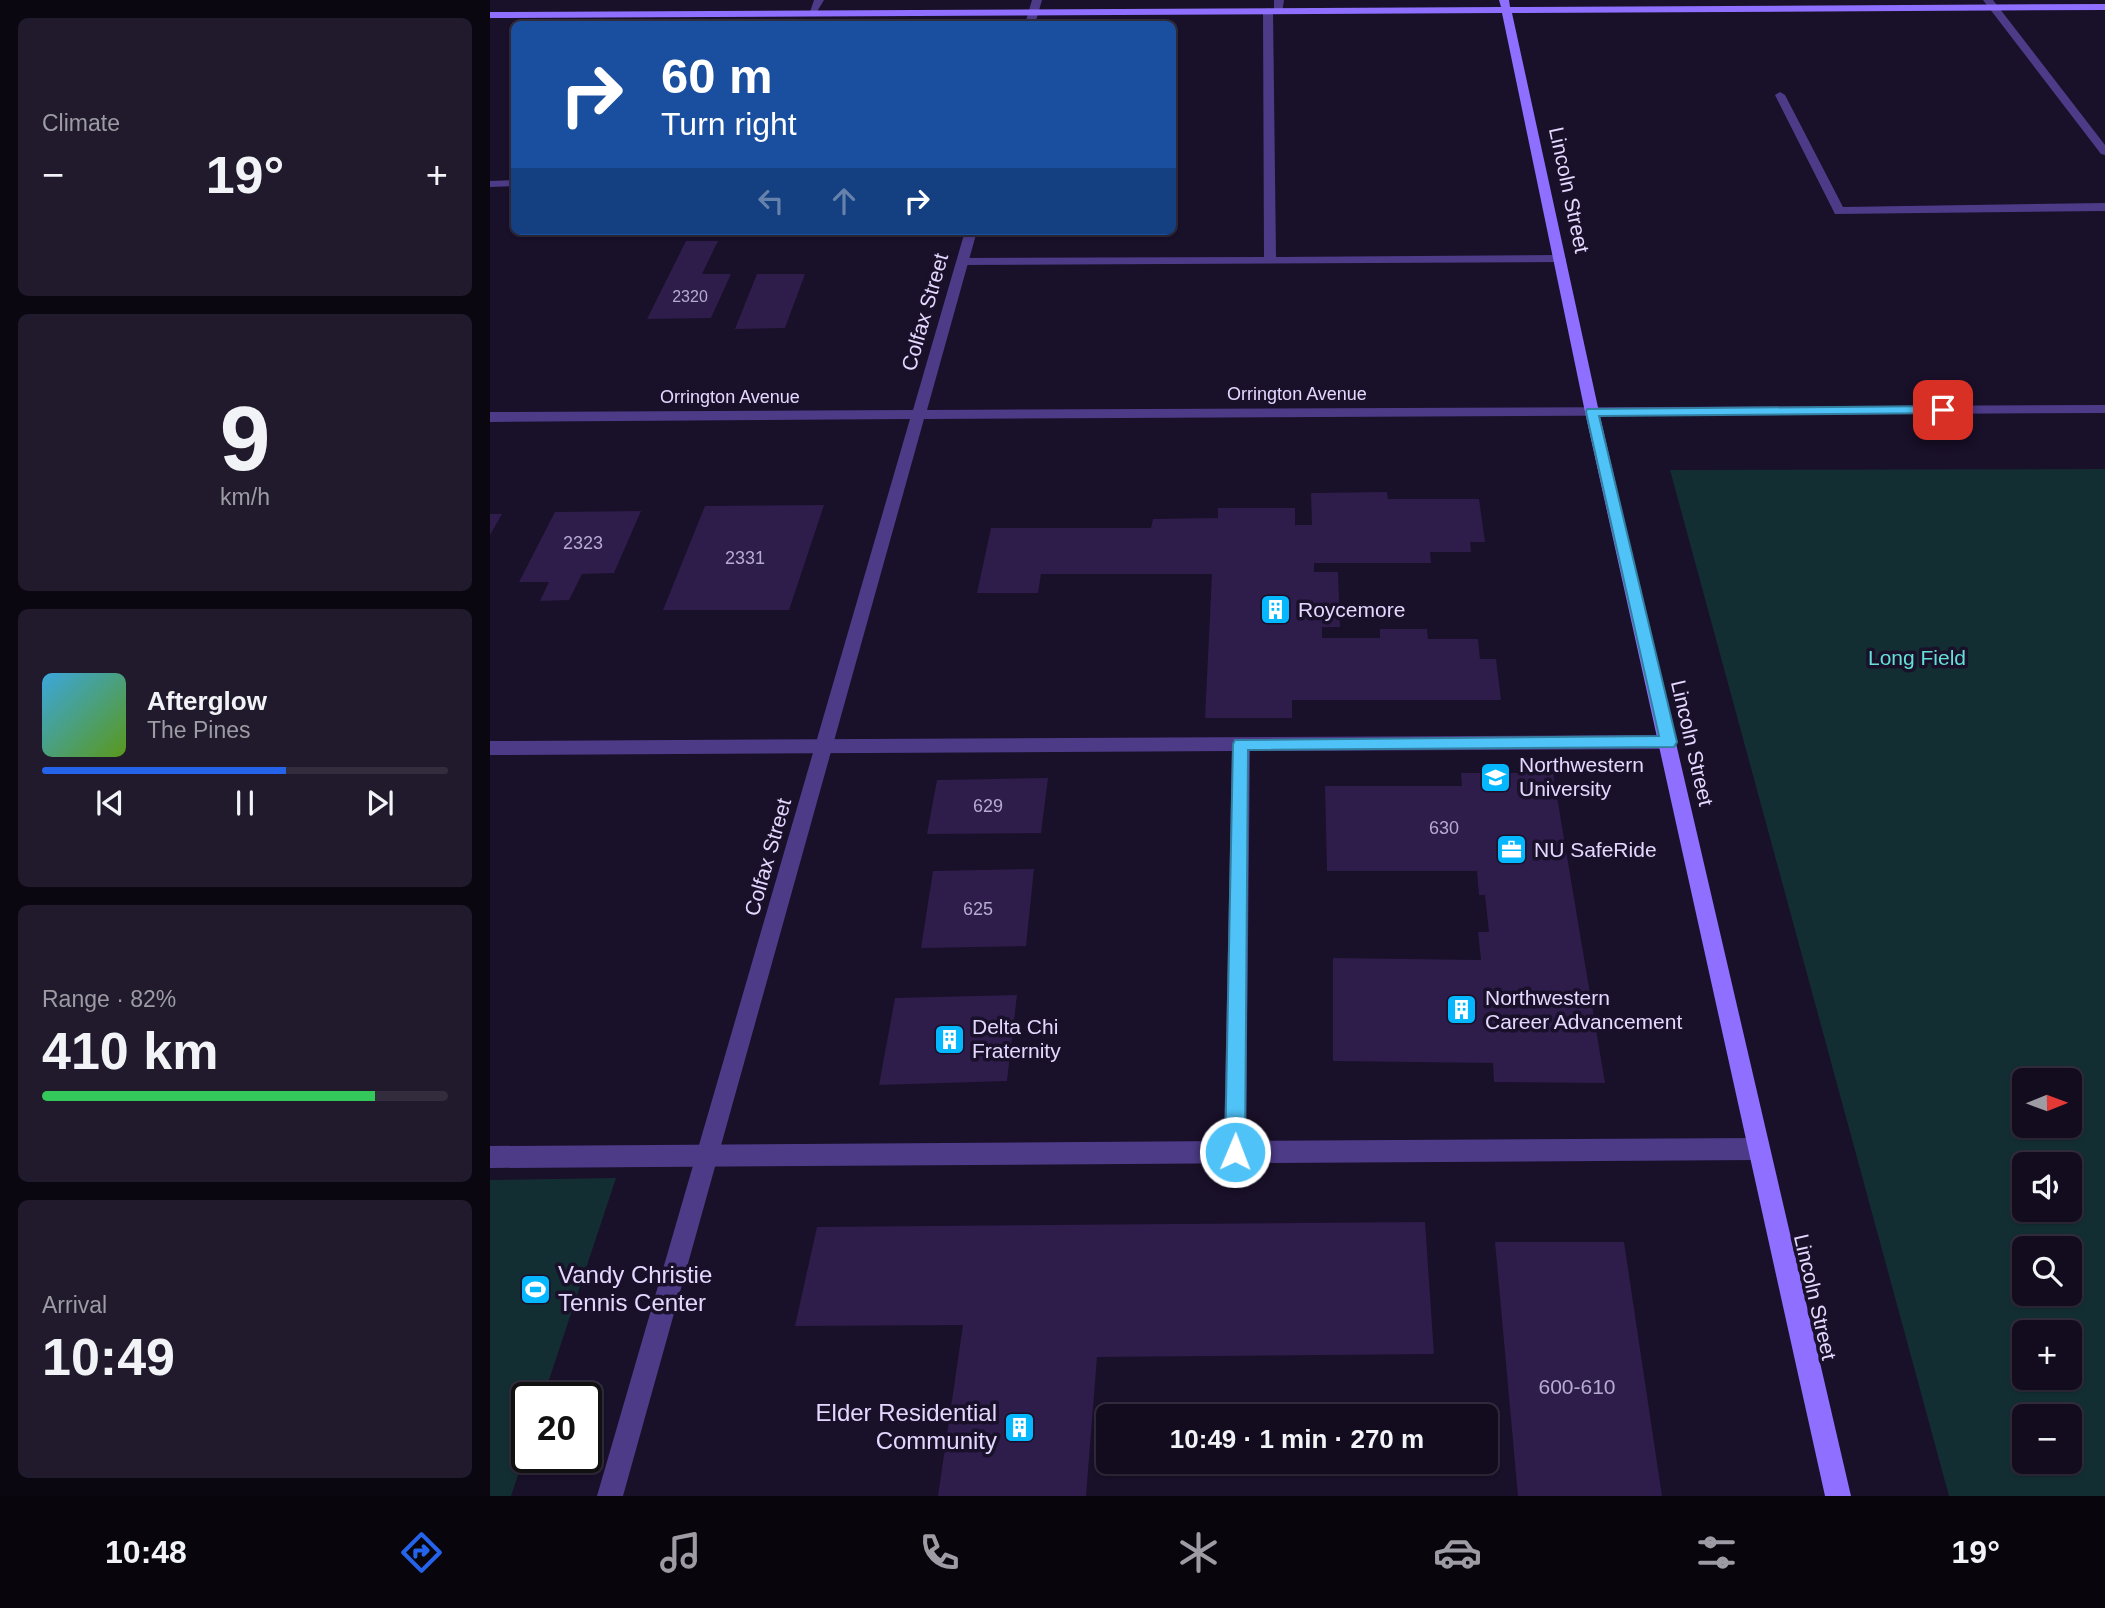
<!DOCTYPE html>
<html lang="en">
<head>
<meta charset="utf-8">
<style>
  body { margin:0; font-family:Helvetica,sans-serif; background:#201a2c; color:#f1f3f6; height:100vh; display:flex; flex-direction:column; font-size:26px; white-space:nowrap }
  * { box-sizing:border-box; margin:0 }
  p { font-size:23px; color:#9d9ba4 }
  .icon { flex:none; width:38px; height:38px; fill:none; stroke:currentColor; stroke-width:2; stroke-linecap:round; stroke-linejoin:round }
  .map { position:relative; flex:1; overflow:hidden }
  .sheet { display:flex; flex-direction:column; gap:18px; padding:18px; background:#0a0711; width:490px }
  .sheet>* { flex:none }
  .guide { position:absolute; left:21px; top:21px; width:665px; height:214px; border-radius:10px; box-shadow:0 2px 5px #0004,0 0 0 2px #322c3d; background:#1a4fa0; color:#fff; overflow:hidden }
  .needle { width:46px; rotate:89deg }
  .fabs { position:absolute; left:1522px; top:1068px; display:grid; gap:14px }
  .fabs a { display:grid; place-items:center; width:70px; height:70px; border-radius:10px; background:#130c1f; box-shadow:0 2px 5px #0004,0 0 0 2px #322c3d; font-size:35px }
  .speed { position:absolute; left:21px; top:1382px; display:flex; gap:14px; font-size:35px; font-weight:700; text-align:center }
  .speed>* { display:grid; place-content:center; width:91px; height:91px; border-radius:50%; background:#130c1f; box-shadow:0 2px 5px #0004,0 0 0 2px #322c3d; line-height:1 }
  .speed .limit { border:4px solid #111; border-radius:10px; background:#fff; color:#111 }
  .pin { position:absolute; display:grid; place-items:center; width:60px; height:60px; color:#fff; margin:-30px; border-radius:14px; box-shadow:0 4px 10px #0006 }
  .me { position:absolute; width:77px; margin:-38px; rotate:1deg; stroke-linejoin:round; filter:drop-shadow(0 0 5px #0008) }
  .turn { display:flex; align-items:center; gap:24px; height:147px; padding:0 35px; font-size:32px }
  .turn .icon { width:91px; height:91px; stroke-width:2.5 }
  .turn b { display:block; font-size:49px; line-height:60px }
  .lanes { display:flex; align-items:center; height:66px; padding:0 35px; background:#0003; justify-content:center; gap:35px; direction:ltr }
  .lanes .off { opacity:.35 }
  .big { font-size:52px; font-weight:700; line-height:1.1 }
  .sheet .tile { flex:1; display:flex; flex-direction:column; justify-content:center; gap:10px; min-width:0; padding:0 24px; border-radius:10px; background:#201a2c }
  .sheet .dial { align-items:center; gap:0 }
  .dial b { font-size:91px; line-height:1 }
  .song { display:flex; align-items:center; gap:21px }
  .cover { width:84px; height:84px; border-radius:10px; background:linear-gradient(135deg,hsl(200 70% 55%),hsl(90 70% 35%)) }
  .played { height:7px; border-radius:4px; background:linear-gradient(90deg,#2563eb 60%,#322c3d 60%) }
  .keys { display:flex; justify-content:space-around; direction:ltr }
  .heat { display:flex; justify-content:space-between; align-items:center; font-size:38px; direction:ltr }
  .charge { height:10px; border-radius:5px; background:linear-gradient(90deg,#34c759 82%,#322c3d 0) }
  .trip { position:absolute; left:606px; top:1404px; width:402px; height:70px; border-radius:10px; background:#130c1f; box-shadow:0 2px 5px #0004,0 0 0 2px #322c3d; font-weight:700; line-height:70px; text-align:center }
  .dock { display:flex; height:112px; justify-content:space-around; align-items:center; background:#08050c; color:#9d9ba4 }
  .dock .icon { width:49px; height:49px }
  .dock .current { color:#2563eb }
  .dock b { font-size:32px; color:#f1f3f6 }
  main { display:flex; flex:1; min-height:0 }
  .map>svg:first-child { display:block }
  .green { fill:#132e33; fill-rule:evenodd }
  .building { fill:#2e1c4a }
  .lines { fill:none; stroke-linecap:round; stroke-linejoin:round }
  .lane { fill:#4d3b88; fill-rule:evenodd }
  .street { fill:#4d3b88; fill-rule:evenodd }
  .secondary { fill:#8e6fff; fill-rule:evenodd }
  .route { fill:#4fc3f7; stroke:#337fa1; stroke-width:2 }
  .labels { text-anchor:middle; stroke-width:7; stroke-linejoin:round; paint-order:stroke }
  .far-number-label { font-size:16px; fill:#b6a9d2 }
  .far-street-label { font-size:18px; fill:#e4d8ff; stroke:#191029 }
  .number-label { font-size:18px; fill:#b6a9d2 }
  .street-label { font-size:21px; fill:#e4d8ff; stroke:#191029 }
  .poi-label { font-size:21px; fill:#e4d8ff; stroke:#191029; text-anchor:start }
  .park-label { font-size:21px; fill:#63e0d9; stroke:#191029 }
  .near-number-label { font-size:21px; fill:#b6a9d2 }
  .near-poi-label { font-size:24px; fill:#e4d8ff; stroke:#191029; text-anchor:start }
</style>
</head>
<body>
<main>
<section class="sheet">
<div class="tile"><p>Climate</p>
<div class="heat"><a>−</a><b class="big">19°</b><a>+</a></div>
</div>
<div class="tile dial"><b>9</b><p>km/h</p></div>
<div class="tile">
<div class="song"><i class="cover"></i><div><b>Afterglow</b><p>The Pines</p></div></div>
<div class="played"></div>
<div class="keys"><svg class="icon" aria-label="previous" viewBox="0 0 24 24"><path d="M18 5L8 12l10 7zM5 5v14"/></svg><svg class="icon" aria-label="pause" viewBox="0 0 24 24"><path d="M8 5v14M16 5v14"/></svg><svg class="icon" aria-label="next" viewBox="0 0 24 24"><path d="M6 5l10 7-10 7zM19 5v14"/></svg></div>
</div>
<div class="tile"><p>Range · 82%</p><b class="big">410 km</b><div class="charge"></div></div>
<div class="tile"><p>Arrival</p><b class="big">10:49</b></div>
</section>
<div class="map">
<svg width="1615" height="1496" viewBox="0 0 1615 1496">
  <rect width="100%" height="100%" fill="#191029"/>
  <path class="green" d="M1615,469V1496H1459L1180,470ZM1535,1080H1580V1125H1535ZM1535,1164H1580V1209H1535ZM1535,1248H1580V1293H1535ZM1535,1332H1580V1377H1535ZM1535,1416H1580V1461H1535Z
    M126,1178L53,1398H37V1448L21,1496H0V1180Z"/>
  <path class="building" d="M196,241H228L212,274H241L221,318L157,319Z
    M267,274H315L295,328L245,329Z
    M897,492L898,499H989L995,542H980L981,552H940L941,563H824V572H848L850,627H832V638H890V629H937L938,639H988L990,659H1006L1011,700H802V718H715L722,574H551L548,593H487L501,528H661L663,519L728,518V508H805V525H822L821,493Z
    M334,505L299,610H173L215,506Z
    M151,511L124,573L92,574L79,600L50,601L59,582H29L65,512Z
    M0,514H12L0,535Z
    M971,773H1063L1115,1083L1004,1082L1003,1063L843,1061V958L991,960L988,932H999L995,895H989L987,871H837L835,786H972Z
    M558,778L551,833L437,834L447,780Z
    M544,869L536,946L431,948L443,871Z
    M527,995L517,1081L389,1085L405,998Z
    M935,1222L944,1354L607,1357L596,1496H448L473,1325L305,1326L327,1227Z
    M1005,1242H1134L1172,1496H1028Z"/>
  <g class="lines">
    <path class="lane" d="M324,0H334L325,15H319Z
      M784,0H794L792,13L784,11Z
      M778,8L783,11L786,257L1070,255L1076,259L1074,262L468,265L466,262L472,258L774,257L773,11Z
      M1290,92L1295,95L1353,207L1615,203V211L1345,214L1285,95Z
      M24,180V186L0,187V181Z
      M1179,735L1185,737L1188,742L1185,747L1179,749L760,751L756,1141L1268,1138L1276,1141L1279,1149L1276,1157L1268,1160L0,1168V1146L734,1141L742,751L0,755V741Z"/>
    <path class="street" d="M542,0H552L545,24H535Z
      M1493,0H1503L1615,145V155L1611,154Z
      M475,231H487L437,410L1615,405V413L434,419L133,1496H107L420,419L0,422V412L423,410Z"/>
    <path class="secondary" d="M1009,0H1019L1020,7L1615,4V10L1022,13L1109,412L1361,1496H1335L1095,412L1012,13L0,18V12L1011,7Z"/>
  </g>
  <path class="route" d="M1453,406L1459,410L1458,413L1109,416L1187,742L1184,747L758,750L755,1152L752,1159L745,1162L738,1159L735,1152L743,744L745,740L1169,736L1096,412L1097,409Z"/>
  <defs>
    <symbol id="building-square" viewBox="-11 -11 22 22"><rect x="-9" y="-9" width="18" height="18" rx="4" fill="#04b7ff" stroke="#191029"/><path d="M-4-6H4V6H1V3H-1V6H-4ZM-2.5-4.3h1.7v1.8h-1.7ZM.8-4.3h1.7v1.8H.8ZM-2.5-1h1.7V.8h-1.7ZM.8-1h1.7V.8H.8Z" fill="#fff"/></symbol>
    <symbol id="university-square" viewBox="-11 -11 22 22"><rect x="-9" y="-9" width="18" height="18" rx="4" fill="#04b7ff" stroke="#191029"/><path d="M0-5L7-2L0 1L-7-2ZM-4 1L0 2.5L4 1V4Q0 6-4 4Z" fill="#fff"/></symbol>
    <symbol id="office-square" viewBox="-11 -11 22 22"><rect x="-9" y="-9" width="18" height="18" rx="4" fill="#04b7ff" stroke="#191029"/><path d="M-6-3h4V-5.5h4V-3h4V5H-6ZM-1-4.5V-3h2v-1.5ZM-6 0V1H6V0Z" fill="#fff"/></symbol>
    <symbol id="stadium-square" viewBox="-11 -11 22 22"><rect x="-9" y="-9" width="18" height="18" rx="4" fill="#04b7ff" stroke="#191029"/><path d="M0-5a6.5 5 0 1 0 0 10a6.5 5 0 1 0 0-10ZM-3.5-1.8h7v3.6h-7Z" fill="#fff"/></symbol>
  </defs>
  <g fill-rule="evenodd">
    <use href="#building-square" x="768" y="592" width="35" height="35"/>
    <use href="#university-square" x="988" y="760" width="35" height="35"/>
    <use href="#office-square" x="1004" y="832" width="35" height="35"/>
    <use href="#building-square" x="954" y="992" width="35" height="35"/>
    <use href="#building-square" x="442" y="1022" width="35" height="35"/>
    <use href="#stadium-square" x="28" y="1272" width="35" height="35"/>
    <use href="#building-square" x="512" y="1410" width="35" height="35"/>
  </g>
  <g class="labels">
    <g class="far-number-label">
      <text x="200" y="302">2320</text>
    </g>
    <g class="far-street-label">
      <text x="807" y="400">Orrington Avenue</text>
      <text x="240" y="403">Orrington Avenue</text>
    </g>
    <g class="number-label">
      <text x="93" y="549">2323</text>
      <text x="255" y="564">2331</text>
      <text x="498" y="812">629</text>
      <text x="954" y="834">630</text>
      <text x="488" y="915">625</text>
    </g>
    <g class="street-label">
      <text transform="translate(1079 190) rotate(78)" y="7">Lincoln Street</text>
      <text transform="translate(435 312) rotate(-74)" y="7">Colfax Street</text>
      <text transform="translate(1202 743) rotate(77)" y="7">Lincoln Street</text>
      <text transform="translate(278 857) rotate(-74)" y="7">Colfax Street</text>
      <text transform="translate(1325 1297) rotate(77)" y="7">Lincoln Street</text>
    </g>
    <g class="poi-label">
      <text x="808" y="617">Roycemore</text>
      <text x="1029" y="772">Northwestern<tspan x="1029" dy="24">University</tspan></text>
      <text x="1044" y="857">NU SafeRide</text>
      <text x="995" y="1005">Northwestern<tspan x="995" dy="24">Career Advancement</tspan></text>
      <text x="482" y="1034">Delta Chi<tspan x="482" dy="24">Fraternity</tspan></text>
    </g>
    <g class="park-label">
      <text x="1427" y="665">Long Field</text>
    </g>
    <g class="near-number-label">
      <text x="1087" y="1394">600-610</text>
    </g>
    <g class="near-poi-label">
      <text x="68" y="1283">Vandy Christie<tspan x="68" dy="28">Tennis Center</tspan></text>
      <text x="507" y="1421" text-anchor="end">Elder Residential<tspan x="507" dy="28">Community</tspan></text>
    </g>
  </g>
</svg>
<div class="fabs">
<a><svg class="needle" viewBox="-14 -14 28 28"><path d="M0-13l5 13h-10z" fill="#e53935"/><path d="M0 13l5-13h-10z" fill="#9d9ba4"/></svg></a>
<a><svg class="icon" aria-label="sound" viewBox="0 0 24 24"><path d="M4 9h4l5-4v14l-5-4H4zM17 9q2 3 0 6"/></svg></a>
<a><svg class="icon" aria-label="search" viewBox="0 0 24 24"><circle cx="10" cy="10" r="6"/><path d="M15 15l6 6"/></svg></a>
<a>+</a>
<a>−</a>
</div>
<div class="speed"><div class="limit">20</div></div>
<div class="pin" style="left:1453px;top:410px;background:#d93025"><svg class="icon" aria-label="arrive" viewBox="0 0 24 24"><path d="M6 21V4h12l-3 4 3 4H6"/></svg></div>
<svg class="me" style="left:745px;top:1152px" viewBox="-20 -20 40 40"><circle r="17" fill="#4fc3f7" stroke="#fff" stroke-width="3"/><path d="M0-11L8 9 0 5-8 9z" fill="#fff"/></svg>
<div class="trip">10:49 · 1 min · 270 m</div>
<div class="guide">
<div class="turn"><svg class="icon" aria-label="right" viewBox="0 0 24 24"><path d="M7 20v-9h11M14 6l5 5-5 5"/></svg><div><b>60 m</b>Turn right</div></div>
<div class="lanes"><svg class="icon off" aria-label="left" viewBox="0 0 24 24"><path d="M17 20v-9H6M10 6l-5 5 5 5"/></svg><svg class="icon off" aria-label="ahead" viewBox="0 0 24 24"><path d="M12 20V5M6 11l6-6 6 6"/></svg><svg class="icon" aria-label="right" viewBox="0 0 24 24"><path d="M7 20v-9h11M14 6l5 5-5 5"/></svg></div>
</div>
</div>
</main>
<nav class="dock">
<b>10:48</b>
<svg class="icon current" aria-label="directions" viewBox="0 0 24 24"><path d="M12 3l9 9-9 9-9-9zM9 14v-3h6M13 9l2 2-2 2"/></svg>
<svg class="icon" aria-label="music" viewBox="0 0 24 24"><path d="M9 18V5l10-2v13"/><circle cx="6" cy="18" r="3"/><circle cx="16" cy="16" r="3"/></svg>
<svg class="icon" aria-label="phone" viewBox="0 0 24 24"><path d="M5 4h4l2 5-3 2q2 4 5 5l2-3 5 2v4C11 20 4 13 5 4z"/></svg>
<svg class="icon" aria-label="climate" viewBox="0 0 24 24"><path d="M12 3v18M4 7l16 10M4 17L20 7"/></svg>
<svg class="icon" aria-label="car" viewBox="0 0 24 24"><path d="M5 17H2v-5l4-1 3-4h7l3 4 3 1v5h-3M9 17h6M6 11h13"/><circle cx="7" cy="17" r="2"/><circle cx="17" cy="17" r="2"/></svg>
<svg class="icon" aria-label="filters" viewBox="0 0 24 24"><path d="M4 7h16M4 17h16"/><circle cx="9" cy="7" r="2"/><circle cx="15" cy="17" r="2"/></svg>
<b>19°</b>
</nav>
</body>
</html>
